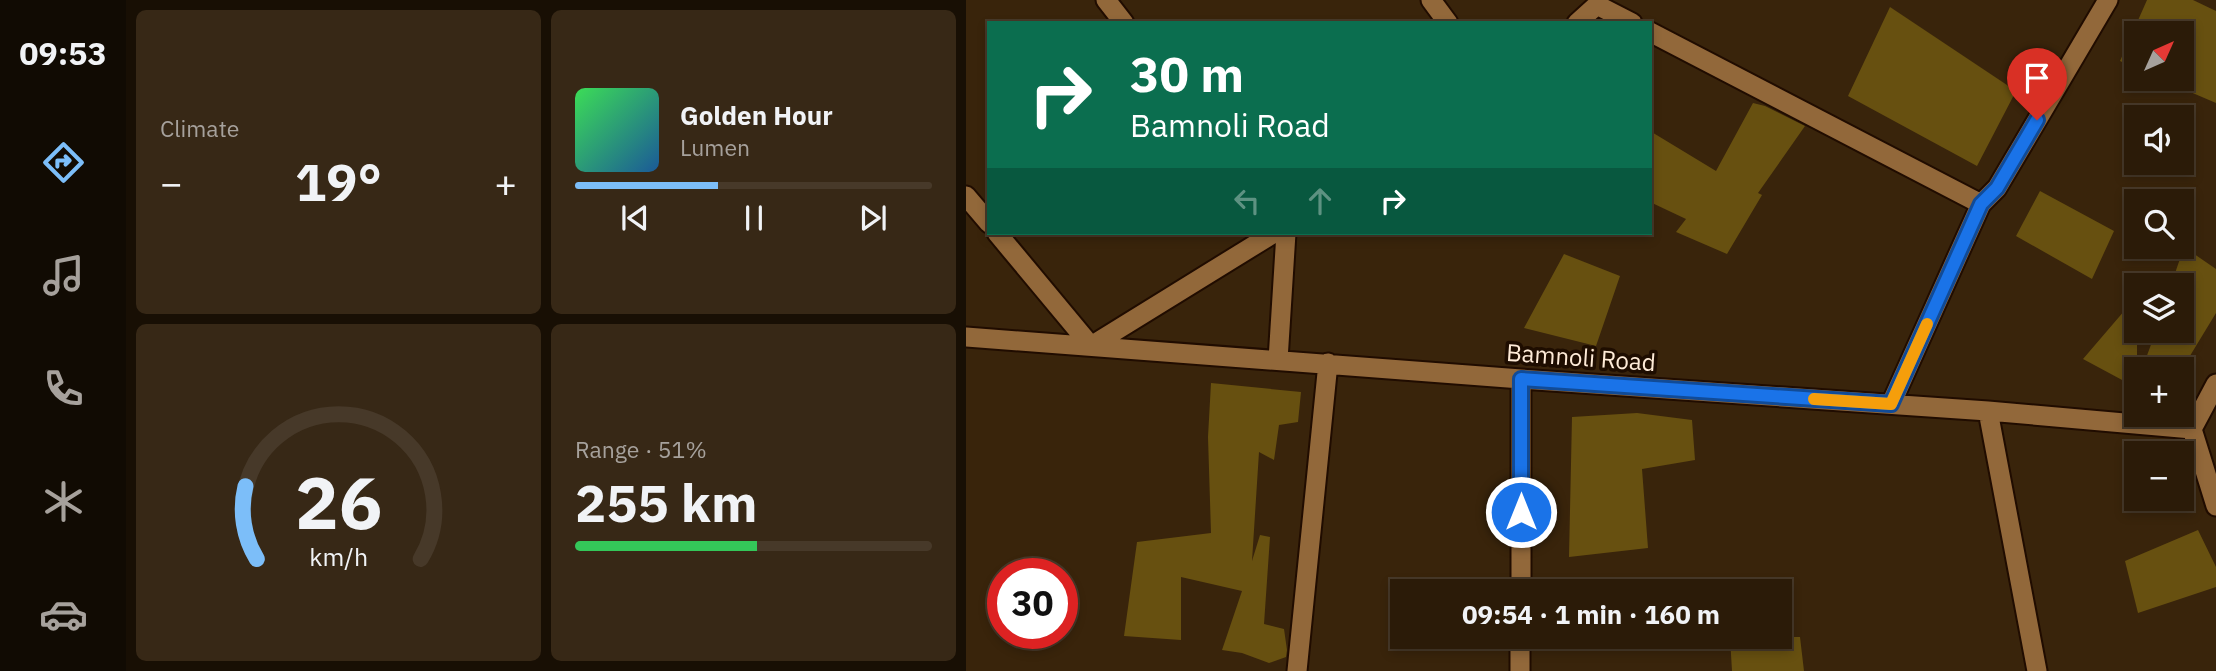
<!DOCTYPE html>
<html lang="en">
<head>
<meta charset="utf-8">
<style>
  body { margin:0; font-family:"IBM Plex Sans",sans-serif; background:#372816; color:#f1f3f6; height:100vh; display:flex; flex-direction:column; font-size:26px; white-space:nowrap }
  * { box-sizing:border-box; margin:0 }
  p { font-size:23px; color:#a6a19c }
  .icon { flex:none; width:38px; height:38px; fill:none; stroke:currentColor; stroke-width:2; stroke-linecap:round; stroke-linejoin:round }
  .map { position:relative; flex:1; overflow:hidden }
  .drawer { display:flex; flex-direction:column; gap:10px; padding:10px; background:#180f04; width:840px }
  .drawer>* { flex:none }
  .banner { position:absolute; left:21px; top:21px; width:665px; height:214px; border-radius:0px; box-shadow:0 4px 10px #0003,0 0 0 2px #473929; background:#0b6e4f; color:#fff; overflow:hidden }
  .needle { width:46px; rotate:45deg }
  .tools { position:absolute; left:1158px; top:21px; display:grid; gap:14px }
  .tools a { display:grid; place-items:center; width:70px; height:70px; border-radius:0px; background:#2b1b08; box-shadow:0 4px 10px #0003,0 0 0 2px #473929; font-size:35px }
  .speed { position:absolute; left:21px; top:558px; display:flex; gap:14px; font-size:35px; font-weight:700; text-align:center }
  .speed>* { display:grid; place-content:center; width:91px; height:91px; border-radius:50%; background:#2b1b08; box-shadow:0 4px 10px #0003,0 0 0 2px #473929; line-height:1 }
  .speed .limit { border:10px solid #d22; background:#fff; color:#111 }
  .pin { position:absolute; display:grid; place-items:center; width:60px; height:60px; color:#fff; margin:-72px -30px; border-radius:50% 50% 50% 0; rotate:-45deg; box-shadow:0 0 7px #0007 }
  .pin .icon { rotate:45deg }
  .me { position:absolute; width:77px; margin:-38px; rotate:0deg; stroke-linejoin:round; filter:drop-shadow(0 0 5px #0008) }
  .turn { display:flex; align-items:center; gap:24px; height:147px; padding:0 28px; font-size:32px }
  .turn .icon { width:91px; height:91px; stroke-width:2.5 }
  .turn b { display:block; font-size:49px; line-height:60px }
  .lanes { display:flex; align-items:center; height:66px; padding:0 28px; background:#0003; justify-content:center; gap:35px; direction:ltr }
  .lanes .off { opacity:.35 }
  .big { font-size:52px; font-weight:700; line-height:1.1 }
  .drawer .card { flex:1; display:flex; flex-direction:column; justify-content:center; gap:10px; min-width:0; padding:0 24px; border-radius:10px; background:#372816 }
  .drawer .dial { align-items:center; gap:0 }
  .dial svg { height:182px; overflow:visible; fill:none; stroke:#473929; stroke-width:7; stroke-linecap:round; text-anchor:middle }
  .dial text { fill:#f1f3f6; stroke:none }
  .song { display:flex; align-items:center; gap:21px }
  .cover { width:84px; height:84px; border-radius:10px; background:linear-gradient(135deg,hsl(130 70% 55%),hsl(210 70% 35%)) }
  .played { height:7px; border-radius:4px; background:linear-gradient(90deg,#7cbef9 40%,#473929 40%) }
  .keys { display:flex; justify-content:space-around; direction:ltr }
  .heat { display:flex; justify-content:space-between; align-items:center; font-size:38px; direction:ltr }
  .charge { height:10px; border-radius:5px; background:linear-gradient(90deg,#34c759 51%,#473929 0) }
  .drawer .tiles { flex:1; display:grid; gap:10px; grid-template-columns:repeat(2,1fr) }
  .trip { position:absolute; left:424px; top:579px; width:402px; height:70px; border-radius:0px; background:#2b1b08; box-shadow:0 4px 10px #0003,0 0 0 2px #473929; font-weight:700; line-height:70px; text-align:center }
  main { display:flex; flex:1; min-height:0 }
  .dock { display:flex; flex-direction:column; width:126px; justify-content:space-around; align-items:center; background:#110b03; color:#a6a19c }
  .dock .icon { width:49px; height:49px }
  .dock .on { color:#7cbef9 }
  .dock b { font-size:32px; color:#f1f3f6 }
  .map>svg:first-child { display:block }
  .building { fill:#675010 }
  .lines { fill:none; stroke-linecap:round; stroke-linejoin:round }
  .minor-casing { stroke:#200c00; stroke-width:23 }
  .minor { stroke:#92683a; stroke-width:19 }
  .route-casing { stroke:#114b97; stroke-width:18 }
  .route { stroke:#1a73e8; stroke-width:12 }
  .slow { stroke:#f59e0b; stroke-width:12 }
  .labels { text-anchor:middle; stroke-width:7; stroke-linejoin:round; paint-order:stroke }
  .street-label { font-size:24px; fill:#feebd7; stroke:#1e0d00 }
</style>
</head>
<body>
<main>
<nav class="dock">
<b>09:53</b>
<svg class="icon on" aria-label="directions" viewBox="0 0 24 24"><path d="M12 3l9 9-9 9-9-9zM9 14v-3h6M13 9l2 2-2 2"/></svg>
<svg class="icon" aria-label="music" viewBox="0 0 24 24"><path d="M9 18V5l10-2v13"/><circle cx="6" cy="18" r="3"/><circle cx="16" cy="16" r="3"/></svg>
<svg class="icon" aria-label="phone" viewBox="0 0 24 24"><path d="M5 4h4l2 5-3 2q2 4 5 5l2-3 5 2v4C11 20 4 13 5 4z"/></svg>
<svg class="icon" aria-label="climate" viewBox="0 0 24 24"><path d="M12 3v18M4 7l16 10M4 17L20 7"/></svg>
<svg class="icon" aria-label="car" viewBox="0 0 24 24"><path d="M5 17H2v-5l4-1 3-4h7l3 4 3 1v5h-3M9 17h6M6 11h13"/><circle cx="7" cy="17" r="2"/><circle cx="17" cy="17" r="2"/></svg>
</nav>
<section class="drawer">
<div class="tiles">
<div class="card"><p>Climate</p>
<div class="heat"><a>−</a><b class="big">19°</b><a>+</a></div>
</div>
<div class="card">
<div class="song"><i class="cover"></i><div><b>Golden Hour</b><p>Lumen</p></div></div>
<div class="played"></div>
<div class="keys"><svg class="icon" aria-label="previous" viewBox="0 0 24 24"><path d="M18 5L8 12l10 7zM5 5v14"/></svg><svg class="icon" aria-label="pause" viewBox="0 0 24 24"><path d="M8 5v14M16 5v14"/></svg><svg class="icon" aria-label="next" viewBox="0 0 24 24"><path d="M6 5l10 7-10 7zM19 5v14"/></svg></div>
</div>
<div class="card dial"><svg viewBox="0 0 100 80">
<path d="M14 69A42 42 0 1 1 86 69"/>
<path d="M14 69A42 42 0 0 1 9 37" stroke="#7cbef9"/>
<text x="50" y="56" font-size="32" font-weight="700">26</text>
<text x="50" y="72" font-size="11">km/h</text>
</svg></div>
<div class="card"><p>Range · 51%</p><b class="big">255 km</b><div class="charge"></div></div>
</div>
</section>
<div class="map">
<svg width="1250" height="671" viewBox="0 0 1250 671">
  <rect width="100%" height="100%" fill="#39240b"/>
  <path class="building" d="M1181,0H1227L1250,11V103L1194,79H1216V33H1171V69L1154,61Z
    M924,7L1050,91L1011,166L882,96Z
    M787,103L799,106L839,126L792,193L796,195L761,254L710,232L720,219L684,202V131L750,171Z
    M1074,191L1148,231L1126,279L1050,236Z
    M1218,247L1250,269V313L1216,369H1176L1190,331H1216V285H1205Z
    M598,254L654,276L630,346L558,328Z
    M1171,296V388L1117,359Z
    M245,383L335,392L332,422L313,425L308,460L293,452L286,561L294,535L304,537L298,624L318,629L321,650L320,657L303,663L276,653L256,650L276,591L215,577V640L158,636L171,542L245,533L242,437Z
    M671,413L726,420L729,460L676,469L682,548L603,557L606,417Z
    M1232,530L1250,567V587L1172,613L1159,561Z
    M764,637H834L838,671H766Z"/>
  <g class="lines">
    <defs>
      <path id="minor" d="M140,0L158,23
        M465,0L482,23
        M611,23L631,5L666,23
        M684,32L1015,204L1031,188L1142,0
        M0,196L23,223
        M31,233L125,346L308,233
        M0,337L555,379L1022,411L1226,429
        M312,360L320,233
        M1250,384L1226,429L1250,506
        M925,404L1015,204
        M1022,411L1071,671
        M555,592V379
        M331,671L362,363
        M554,671V637"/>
    </defs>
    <use href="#minor" class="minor-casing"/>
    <use href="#minor" class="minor"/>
  </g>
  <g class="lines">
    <defs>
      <path id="route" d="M555,512V379L925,404L1015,204L1031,188L1071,120"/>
    </defs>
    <use href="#route" class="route-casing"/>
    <use href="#route" class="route"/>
    <path class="slow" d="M848,399L925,404L961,324"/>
  </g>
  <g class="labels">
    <g class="street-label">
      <text transform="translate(615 358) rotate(4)" y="8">Bamnoli Road</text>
    </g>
  </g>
</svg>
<div class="tools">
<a><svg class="needle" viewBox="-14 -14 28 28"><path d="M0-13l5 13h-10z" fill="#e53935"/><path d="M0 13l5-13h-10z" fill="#a6a19c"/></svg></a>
<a><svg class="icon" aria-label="sound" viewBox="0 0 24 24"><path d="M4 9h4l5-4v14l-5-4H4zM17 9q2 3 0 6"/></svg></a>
<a><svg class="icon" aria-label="search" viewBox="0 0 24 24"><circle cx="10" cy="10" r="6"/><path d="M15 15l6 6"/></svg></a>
<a><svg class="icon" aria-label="layers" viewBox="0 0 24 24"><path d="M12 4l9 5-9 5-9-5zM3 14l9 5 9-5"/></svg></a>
<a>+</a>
<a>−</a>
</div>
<div class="speed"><div class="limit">30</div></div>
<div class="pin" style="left:1071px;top:120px;background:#d93025"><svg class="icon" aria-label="arrive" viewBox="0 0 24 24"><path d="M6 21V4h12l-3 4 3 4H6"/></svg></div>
<svg class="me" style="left:555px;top:512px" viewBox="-20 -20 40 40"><circle r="17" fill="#1a73e8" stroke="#fff" stroke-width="3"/><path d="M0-11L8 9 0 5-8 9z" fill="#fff"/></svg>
<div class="trip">09:54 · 1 min · 160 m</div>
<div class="banner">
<div class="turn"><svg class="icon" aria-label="right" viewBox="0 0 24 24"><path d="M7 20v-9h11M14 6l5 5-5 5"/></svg><div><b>30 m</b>Bamnoli Road</div></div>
<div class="lanes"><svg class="icon off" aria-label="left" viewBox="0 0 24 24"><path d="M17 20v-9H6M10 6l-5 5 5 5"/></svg><svg class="icon off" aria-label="ahead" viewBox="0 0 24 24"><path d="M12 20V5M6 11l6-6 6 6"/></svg><svg class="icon" aria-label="right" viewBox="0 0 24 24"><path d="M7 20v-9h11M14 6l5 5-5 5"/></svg></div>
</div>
</div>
</main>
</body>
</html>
